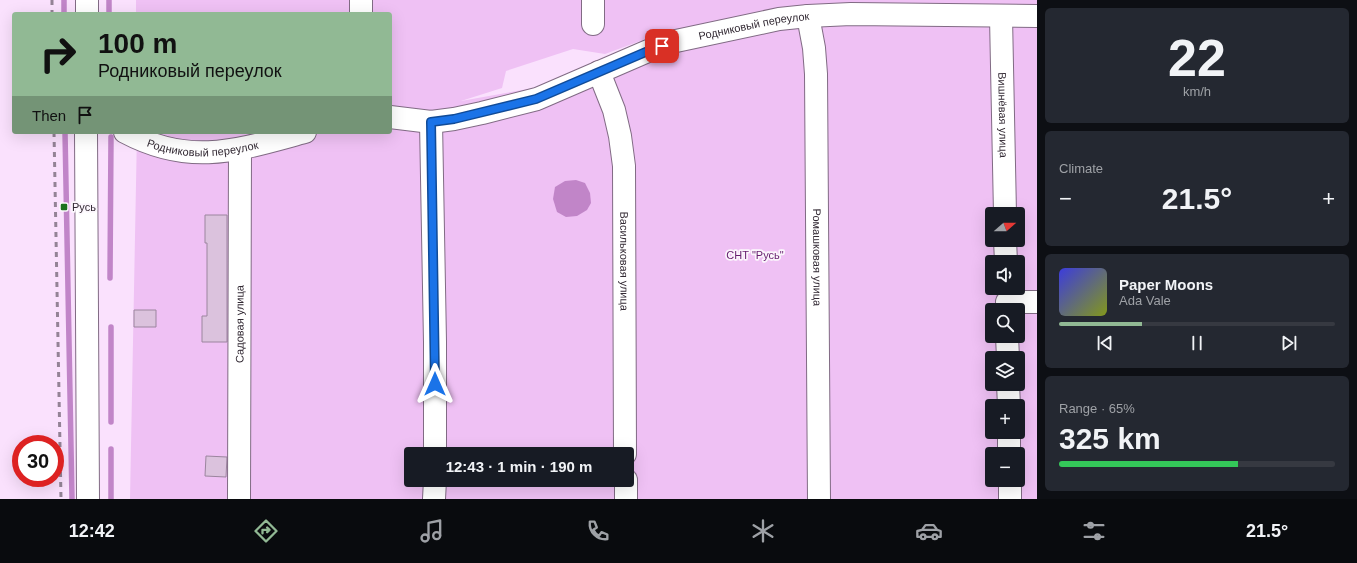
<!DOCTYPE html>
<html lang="en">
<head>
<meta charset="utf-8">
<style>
  body { margin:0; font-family:Helvetica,sans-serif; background:#242831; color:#f1f3f6; height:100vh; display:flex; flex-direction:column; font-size:15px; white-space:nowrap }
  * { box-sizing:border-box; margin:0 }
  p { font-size:13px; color:#9ea1a6 }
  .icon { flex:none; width:22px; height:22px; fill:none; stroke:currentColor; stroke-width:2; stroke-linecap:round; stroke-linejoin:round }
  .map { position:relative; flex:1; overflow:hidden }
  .sheet { display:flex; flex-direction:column; gap:8px; padding:8px; background:#0d0f14; width:320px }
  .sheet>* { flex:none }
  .banner { position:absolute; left:12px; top:12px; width:380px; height:122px; border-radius:4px; box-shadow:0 4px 16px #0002; background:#91b994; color:#111; overflow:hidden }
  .needle { width:26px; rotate:70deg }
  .buttons { position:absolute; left:985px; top:207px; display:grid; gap:8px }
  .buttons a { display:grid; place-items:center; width:40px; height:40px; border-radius:4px; background:#171b24; box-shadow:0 4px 16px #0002; font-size:20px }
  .speed { position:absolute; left:12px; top:435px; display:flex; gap:8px; font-size:20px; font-weight:700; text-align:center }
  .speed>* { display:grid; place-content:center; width:52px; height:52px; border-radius:50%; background:#171b24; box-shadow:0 4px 16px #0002; line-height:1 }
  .speed .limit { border:6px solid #d22; background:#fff; color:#111 }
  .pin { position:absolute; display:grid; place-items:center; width:34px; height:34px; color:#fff; margin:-17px; border-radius:8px; box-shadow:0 2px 6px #0006 }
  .me { position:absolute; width:44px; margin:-22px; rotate:0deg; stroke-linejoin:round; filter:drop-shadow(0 0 3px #0008) }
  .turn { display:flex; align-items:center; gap:14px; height:84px; padding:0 20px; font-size:18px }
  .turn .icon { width:52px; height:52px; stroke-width:2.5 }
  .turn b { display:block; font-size:28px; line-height:34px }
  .then { display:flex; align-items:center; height:38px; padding:0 20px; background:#0003; gap:8px; font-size:15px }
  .big { font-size:30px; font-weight:700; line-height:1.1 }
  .sheet .widget { flex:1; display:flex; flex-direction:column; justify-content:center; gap:6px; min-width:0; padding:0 14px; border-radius:6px; background:#242831 }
  .sheet .dial { align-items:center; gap:0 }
  .dial b { font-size:52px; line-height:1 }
  .song { display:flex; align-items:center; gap:12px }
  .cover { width:48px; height:48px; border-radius:6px; background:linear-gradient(135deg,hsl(240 70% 55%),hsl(70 70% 35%)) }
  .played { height:4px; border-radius:2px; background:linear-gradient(90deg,#91b994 30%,#363941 30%) }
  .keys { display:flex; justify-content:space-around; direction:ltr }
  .heat { display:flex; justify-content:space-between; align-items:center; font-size:22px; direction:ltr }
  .charge { height:6px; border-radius:3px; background:linear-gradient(90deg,#34c759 65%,#363941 0) }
  .trip { position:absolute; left:404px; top:447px; width:230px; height:40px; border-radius:4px; background:#171b24; box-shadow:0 4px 16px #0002; font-weight:700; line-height:40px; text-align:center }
  .tab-bar { display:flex; height:64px; justify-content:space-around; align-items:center; background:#090b0e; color:#9ea1a6 }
  .tab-bar .icon { width:28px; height:28px }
  .tab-bar .active { color:#91b994 }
  .tab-bar b { font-size:18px; color:#f1f3f6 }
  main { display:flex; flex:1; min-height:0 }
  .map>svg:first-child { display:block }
  .green { fill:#efc1f4; fill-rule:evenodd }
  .water { fill:#c185c8 }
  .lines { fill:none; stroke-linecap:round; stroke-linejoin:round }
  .stream { stroke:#c185c8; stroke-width:5.5 }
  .building { fill:#dbc2dd; stroke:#9b859e }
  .street-casing { stroke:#816b84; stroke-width:24 }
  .street { stroke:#fff; stroke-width:22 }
  .rail { stroke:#948396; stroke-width:3; stroke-dasharray:5 5; stroke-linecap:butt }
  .route-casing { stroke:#114b97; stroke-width:10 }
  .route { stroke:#1a73e8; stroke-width:7 }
  .poi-dot { fill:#1b721d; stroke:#fbf6fc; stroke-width:1.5 }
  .labels { text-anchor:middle; stroke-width:3.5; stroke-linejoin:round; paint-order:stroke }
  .street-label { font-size:11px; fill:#322933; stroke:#fbf6fc }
  .poi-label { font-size:11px; fill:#322933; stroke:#fbf6fc; text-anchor:start }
  .park-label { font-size:11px; fill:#651d6e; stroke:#fbf6fc }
</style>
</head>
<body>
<main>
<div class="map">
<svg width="1037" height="499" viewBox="0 0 1037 499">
  <rect width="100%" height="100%" fill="#fae1fd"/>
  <path class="green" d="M136,0H1037V499H130L137,132H390V14H136ZM670,30L539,87L461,101L502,88L506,71L573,49L605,54ZM992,214H1018V240H992ZM992,262H1018V288H992ZM992,310H1018V336H992ZM992,358H1018V384H992ZM992,406H1018V432H992ZM411,454H627V480H411ZM992,454H1018V480H992Z"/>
  <path class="water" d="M576,180L585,183L590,193L591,203L587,210L577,216L566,217L557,212L553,199L555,187L565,181Z"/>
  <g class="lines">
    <path class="stream" d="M64,0V14
      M109,0V14
      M65,132L72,499
      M110,278L111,137
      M111,327V422
      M111,449V499"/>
  </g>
  <path class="building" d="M205,215H227V342H202V316H207V243H205Z
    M134,310H156V327H134Z
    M206,456L227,457L226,477L205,476Z"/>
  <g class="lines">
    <defs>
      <g id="street">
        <path d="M87,0V14"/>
        <path d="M361,0V14"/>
        <path d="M593,0V24"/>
        <path id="s1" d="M808,16L814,48L816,74L819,499"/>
        <path id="s2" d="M1001,17L1005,214"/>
        <path id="s3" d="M599,72L614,110L620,136L624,166L625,454"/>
        <path id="s4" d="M390,117L431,122L454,119L482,113L537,99L648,51L676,41L779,19L808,16L851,14L1037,16"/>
        <path d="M431,122L435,342V454"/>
        <path d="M86,132L88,499"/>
        <path id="s5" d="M125,132C191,167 238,150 305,132"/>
        <path d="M1005,240L1006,262"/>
        <path d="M1007,302H1037"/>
        <path d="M1007,336L1008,358"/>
        <path d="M1008,384L1009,406"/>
        <path d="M1009,432V454"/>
        <path d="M626,480V499"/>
        <path id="s6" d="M239,499L240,149"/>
        <path d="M434,499L435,480"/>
        <path d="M1010,499V480"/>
      </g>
    </defs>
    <use href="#street" class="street-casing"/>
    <use href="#street" class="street"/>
    <path class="rail" d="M52,0V14
      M54,132L61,499"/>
  </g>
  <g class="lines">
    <defs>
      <path id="route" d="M435,384L431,122L454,119L536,99L648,51L662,46"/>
    </defs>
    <use href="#route" class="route-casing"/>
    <use href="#route" class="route"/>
  </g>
  <rect class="poi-dot" x="60" y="203" width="8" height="8" rx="2"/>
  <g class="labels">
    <g class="street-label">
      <text dy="4" stroke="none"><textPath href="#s4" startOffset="380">Родниковый переулок</textPath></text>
      <text dy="4" stroke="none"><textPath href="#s2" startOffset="98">Вишнёвая улица</textPath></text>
      <text dy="4" stroke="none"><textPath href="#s5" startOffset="81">Родниковый переулок</textPath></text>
      <text dy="4" stroke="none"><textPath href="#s1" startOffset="242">Ромашковая улица</textPath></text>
      <text dy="4" stroke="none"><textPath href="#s3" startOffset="193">Васильковая улица</textPath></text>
      <text dy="4" stroke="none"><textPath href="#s6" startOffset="175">Садовая улица</textPath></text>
    </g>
    <g class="poi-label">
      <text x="72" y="211">Русь</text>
    </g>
    <g class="park-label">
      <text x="755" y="259">СНТ "Русь"</text>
    </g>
  </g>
</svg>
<div class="buttons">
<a><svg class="needle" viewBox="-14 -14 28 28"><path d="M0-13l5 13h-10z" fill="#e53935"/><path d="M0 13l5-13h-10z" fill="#9ea1a6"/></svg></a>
<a><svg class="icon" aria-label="sound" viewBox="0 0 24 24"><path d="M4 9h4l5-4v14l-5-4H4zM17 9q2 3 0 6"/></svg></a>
<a><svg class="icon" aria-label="search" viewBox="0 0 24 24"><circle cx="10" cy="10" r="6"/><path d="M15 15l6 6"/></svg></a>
<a><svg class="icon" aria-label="layers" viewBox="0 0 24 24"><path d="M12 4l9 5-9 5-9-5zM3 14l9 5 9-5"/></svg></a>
<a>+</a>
<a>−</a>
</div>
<div class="speed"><div class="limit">30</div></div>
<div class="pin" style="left:662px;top:46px;background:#d93025"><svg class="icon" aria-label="arrive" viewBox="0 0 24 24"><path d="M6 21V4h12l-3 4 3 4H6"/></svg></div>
<svg class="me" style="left:435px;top:384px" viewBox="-20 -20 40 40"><path d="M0-17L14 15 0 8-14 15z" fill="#1a73e8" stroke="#fff" stroke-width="4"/></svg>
<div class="trip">12:43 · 1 min · 190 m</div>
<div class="banner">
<div class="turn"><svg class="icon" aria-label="right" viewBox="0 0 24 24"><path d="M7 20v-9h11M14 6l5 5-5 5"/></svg><div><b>100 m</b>Родниковый переулок</div></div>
<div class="then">Then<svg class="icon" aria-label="arrive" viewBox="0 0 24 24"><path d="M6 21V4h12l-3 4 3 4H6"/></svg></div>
</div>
</div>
<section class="sheet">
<div class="widget dial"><b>22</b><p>km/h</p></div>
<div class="widget"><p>Climate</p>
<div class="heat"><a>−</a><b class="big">21.5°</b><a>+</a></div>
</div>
<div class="widget">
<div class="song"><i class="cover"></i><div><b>Paper Moons</b><p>Ada Vale</p></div></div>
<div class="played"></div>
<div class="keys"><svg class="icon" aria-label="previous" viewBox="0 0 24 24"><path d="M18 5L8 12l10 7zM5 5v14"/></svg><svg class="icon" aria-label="pause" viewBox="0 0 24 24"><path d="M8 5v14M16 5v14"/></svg><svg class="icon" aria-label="next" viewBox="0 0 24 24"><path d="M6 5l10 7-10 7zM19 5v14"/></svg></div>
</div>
<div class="widget"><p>Range · 65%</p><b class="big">325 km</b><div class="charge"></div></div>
</section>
</main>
<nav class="tab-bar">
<b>12:42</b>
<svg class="icon active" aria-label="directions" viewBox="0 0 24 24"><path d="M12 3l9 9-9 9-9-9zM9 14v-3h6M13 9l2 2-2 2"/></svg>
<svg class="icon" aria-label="music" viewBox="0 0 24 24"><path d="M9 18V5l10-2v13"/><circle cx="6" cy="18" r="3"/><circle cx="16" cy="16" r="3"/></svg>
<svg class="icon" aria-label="phone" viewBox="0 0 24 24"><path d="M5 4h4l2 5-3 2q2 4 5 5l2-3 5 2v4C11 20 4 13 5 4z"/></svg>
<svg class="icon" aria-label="climate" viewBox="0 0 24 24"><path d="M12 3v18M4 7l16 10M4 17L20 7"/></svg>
<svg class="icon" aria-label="car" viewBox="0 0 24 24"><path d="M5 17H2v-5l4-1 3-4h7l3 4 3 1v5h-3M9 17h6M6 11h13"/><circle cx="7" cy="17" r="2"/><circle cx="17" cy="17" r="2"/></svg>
<svg class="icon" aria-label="filters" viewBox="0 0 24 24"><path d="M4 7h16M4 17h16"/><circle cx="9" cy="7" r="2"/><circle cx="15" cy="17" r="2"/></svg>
<b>21.5°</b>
</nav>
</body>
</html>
